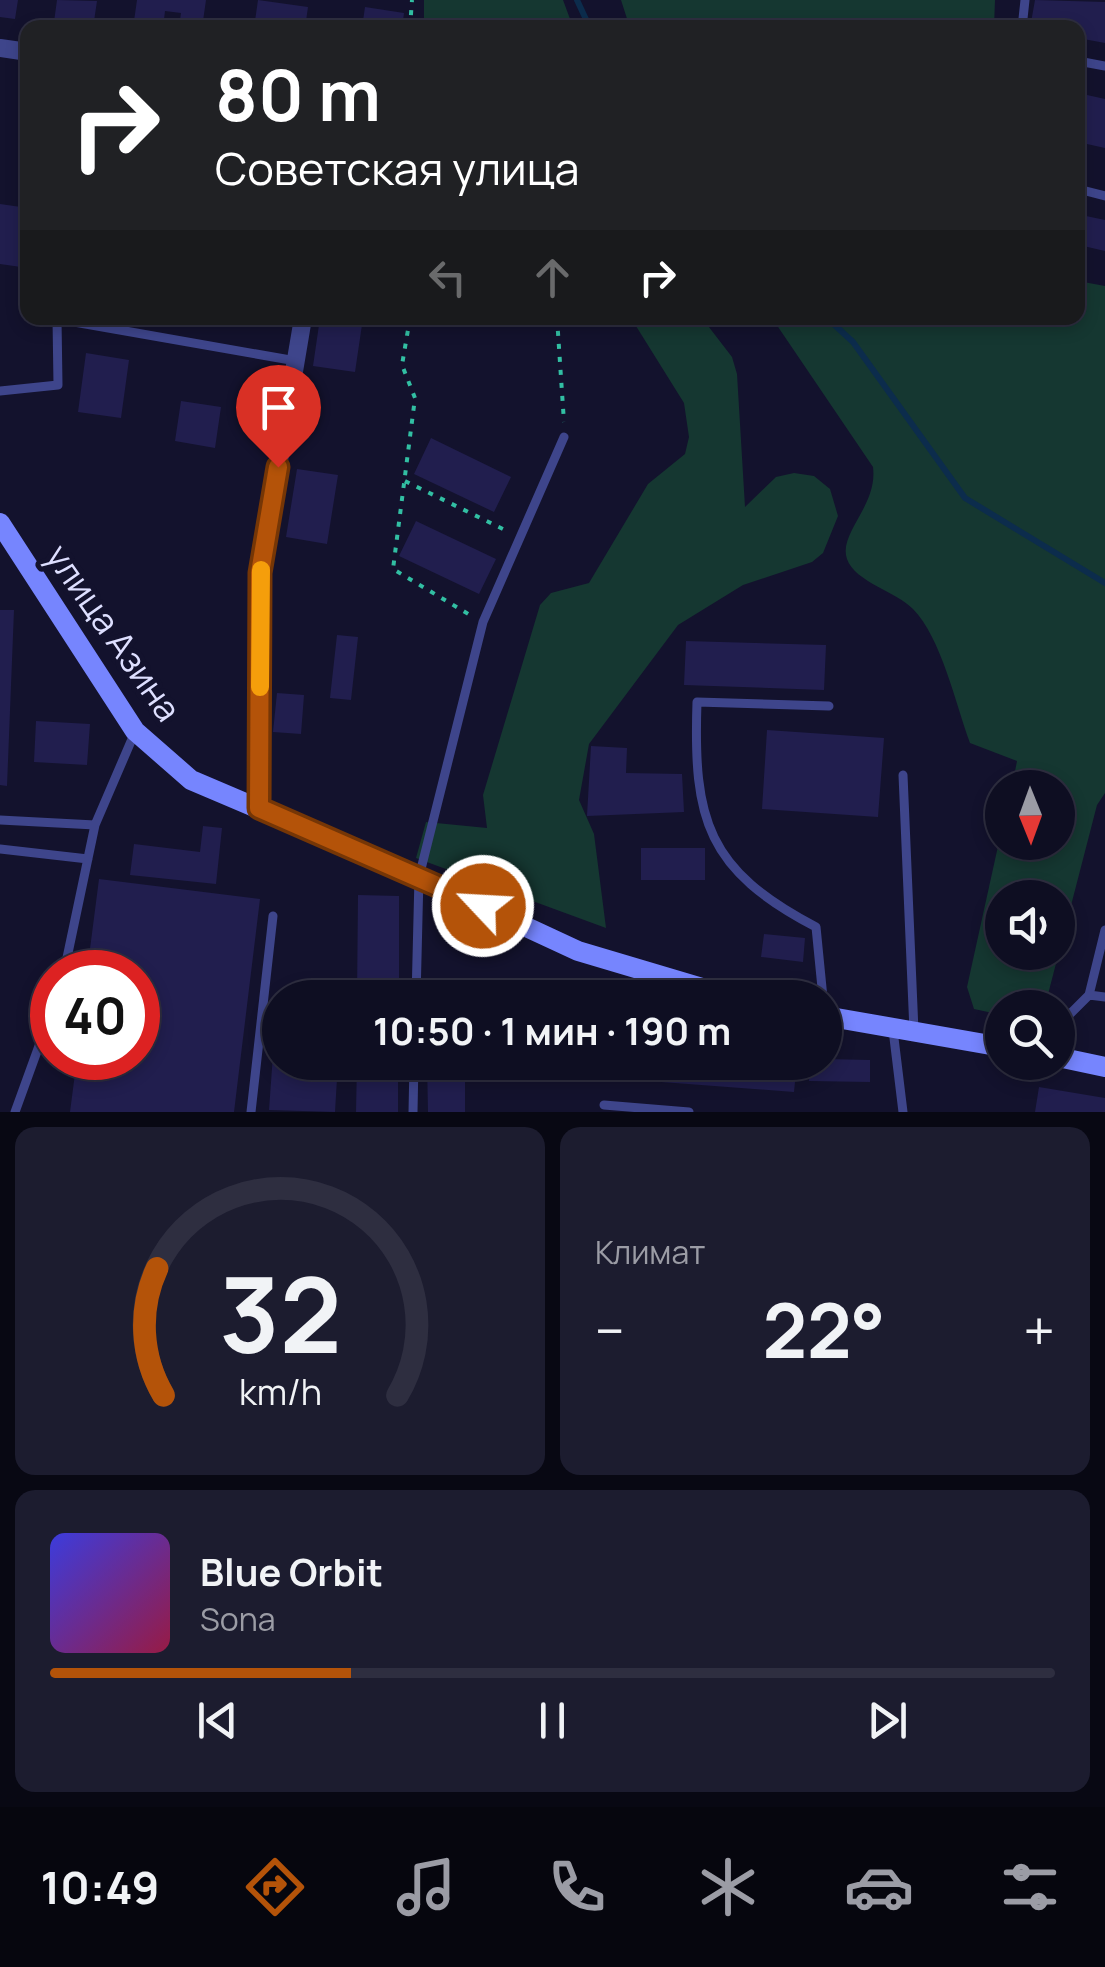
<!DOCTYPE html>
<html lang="ru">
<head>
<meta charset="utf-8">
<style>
  body { margin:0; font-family:Manrope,sans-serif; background:#1c1c2f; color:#f1f3f6; height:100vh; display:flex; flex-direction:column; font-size:38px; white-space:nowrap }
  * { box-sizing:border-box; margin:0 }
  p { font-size:32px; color:#9b9ca5 }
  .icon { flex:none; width:55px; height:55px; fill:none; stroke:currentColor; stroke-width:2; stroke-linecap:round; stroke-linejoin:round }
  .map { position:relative; height:1112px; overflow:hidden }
  .drawer { display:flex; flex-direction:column; gap:15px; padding:15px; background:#080813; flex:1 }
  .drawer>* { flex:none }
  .banner { position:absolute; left:20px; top:20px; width:1065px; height:305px; border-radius:20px; box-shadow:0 5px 15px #0003,0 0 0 2px #2e2e40; background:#202124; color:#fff; overflow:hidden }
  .needle { width:65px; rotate:179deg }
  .fabs { position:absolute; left:985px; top:770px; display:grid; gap:20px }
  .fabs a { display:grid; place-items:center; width:90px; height:90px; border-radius:50%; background:#0e0e22; box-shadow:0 5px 15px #0003,0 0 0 2px #2e2e40; font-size:50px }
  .speed { position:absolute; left:30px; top:950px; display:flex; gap:20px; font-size:50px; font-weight:700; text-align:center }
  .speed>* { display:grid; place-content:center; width:130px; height:130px; border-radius:50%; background:#0e0e22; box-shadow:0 5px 15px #0003,0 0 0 2px #2e2e40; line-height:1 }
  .speed .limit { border:15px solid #d22; background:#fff; color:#111 }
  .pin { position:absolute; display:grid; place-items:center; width:85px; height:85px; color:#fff; margin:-102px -42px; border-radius:50% 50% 50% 0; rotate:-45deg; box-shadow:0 0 10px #0007 }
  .pin .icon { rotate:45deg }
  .me { position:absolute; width:110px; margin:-55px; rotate:295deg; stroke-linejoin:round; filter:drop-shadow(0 0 8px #0008) }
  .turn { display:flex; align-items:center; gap:35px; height:210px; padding:0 30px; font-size:45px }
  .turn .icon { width:130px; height:130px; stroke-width:2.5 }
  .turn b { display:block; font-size:70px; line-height:85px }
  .lanes { display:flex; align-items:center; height:95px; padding:0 30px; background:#0003; justify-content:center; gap:50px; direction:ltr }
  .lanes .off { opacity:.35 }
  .big { font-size:75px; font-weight:700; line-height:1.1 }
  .drawer .tile { flex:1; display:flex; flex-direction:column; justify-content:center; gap:15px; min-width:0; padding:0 35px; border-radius:20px; background:#1c1c2f }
  .drawer .dial { align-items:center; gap:0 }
  .dial svg { height:260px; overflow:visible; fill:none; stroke:#2e2e40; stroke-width:7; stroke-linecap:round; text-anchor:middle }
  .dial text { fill:#f1f3f6; stroke:none }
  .song { display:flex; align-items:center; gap:30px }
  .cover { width:120px; height:120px; border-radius:15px; background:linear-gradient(135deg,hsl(240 70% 55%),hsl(340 70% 35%)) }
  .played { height:10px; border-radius:5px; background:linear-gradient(90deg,#b45309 30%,#2e2e40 30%) }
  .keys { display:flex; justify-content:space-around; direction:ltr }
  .heat { display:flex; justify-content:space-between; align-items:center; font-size:55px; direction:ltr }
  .drawer .tiles { flex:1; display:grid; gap:15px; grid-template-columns:1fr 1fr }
  .tile:last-child { grid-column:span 2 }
  .trip { position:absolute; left:262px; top:980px; width:580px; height:100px; border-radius:50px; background:#0e0e22; box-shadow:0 5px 15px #0003,0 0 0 2px #2e2e40; font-weight:700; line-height:100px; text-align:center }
  .tab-bar { display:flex; height:160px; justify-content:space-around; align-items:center; background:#06060e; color:#9b9ca5 }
  .tab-bar .icon { width:70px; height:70px }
  .tab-bar .active { color:#b45309 }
  .tab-bar b { font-size:45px; color:#f1f3f6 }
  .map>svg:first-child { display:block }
  .green { fill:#153731; fill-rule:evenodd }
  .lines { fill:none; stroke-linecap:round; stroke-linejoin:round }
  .stream { stroke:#0c2c4c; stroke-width:6 }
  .building { fill:#211e4e }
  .path { stroke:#32bfa3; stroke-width:4; stroke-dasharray:5 8; stroke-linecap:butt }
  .lane { stroke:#3e458b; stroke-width:9 }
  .street { stroke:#3e458b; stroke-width:18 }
  .secondary { stroke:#7685fe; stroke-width:20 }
  .route-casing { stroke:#753606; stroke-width:25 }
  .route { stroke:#b45309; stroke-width:18 }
  .slow { stroke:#f59e0b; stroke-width:18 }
  .labels { text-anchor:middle; stroke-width:10; stroke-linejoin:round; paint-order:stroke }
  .street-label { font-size:35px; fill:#dedfff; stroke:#13122d }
</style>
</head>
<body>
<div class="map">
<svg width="1105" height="1112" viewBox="0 0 1105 1112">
  <rect width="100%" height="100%" fill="#13122d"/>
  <path class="green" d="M424,0H563L573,27H424Z
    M621,0H995L994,27L630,28Z
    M1078,281L1105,286V793L1097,805L1045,1006L1002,1008V1015L974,1009L967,987L1002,828V842H1058V788L1012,787L1017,761L970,743C956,705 941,637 913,609C897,592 855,582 847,559C838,533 878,506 873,467L772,318H1078ZM1002,898H1058V952H1002Z
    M631,318H702L732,357L737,374L745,507L776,477L794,473L814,476L830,489L838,516L823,553L812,562L743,585L678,625L589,744L579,800L594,834L606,928L416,858L426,822L487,828L483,795L540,605L551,593L589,583L648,484L685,454L689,437L684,403Z"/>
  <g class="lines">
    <path class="stream" d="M577,0L590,28
      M827,318L853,342L965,498L1105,583"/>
  </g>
  <path class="building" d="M0,0H18L15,19L0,17Z
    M57,0L97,1L93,28L54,22Z
    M137,0H206L202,28H179L181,13L165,11L163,28H133Z
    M258,0L308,7L305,28H254Z
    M1035,0L1105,2V43L1078,38V28H1030Z
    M365,7L404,13L402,28H362Z
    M1078,93L1105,99V148L1078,142Z
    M0,204L28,208V268L0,264Z
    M1086,216L1105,220V251L1079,245Z
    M320,318H363L355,372L313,366Z
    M86,353L129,360L121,418L78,412Z
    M181,401L221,407L215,448L175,441Z
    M431,438L511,477L494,512L414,474Z
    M297,469L338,475L327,544L286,537Z
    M416,521L496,559L479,594L399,556Z
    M0,610H14L7,786L0,785Z
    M337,635L358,637L351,700L330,698Z
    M686,641L826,645L824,690L684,685Z
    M277,693L304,695L301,734L273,732Z
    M36,721L90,724L87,765L34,762Z
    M767,730L884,738L878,817L762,809Z
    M591,746L627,748L626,773L682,774L684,812L587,816Z
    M203,826L222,828L216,884L130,875L134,844L200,852Z
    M641,848H705V880H641Z
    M99,879L260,899L234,1112H70L77,1058H138V972H87Z
    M358,895L399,896V998H357Z
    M764,934L805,938L803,962L761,957Z
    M276,1013H280V1062H338L335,1112L269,1110Z
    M825,1059L870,1060V1082L809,1081L810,1062H825Z
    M357,1062H398V1112H356Z
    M427,1062H465V1112H428Z
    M583,1062H797L794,1092L582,1076Z
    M1039,1087L1105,1098V1112H1035Z"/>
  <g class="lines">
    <path class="path" d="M410,28L412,0
      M410,318L402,365L415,398L393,569L470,615
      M557,318L564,422
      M405,481L507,531"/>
    <path class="lane" d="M1022,28L1025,0
      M1078,61L1105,66
      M1078,189L1105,196
      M0,391L58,385L57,319L296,361
      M903,775L914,1031
      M0,820L95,825
      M0,849L88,859
      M64,972L95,825L135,732
      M1089,995L1105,930
      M416,998L419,877L483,622L564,437
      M823,998L816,927C707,870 693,820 697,702L829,706
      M1058,1026L1089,995L1105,997
      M893,1030L903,1112
      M604,1105L689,1112
      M15,1112L52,1010
      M251,1112L273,916
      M413,1112L414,1062"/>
    <path class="street" d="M0,48L28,52
      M259,808L260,573L303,318"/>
    <path class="secondary" d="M0,523L135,731L191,780L419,877L578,951L736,998
      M825,1016L1002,1047
      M1058,1057L1105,1067"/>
  </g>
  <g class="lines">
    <defs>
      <path id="route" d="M278,467L260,573L259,808L483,906"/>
    </defs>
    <use href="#route" class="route-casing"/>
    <use href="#route" class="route"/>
    <path class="slow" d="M260,687L261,570"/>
  </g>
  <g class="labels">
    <g class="street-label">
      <text transform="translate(113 633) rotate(55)" y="12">улица Азина</text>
    </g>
  </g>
</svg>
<div class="fabs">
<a><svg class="needle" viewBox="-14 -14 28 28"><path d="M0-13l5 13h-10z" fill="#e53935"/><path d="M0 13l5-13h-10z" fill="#9b9ca5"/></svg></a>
<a><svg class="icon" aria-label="sound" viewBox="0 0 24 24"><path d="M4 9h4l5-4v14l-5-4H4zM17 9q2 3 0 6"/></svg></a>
<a><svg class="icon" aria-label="search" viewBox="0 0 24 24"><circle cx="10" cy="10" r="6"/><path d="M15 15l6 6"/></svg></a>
</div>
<div class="speed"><div class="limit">40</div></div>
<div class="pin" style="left:278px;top:467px;background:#d93025"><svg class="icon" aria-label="arrive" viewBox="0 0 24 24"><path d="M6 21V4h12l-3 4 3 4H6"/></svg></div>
<svg class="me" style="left:483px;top:906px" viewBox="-20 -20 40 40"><circle r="17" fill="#b45309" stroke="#fff" stroke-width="3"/><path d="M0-11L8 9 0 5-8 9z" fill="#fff"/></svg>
<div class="trip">10:50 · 1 мин · 190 m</div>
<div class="banner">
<div class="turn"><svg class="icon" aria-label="right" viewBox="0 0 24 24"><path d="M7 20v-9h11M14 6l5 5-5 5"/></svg><div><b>80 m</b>Советская улица</div></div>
<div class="lanes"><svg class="icon off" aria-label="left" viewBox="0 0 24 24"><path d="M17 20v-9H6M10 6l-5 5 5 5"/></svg><svg class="icon off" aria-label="ahead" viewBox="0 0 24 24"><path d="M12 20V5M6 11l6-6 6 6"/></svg><svg class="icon" aria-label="right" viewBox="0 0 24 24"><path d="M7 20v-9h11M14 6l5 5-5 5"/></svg></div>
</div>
</div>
<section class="drawer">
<div class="tiles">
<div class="tile dial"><svg viewBox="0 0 100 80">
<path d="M14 69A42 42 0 1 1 86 69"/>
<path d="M14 69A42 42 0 0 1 12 30" stroke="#b45309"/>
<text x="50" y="56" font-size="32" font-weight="700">32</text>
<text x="50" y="72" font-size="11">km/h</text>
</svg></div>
<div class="tile"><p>Климат</p>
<div class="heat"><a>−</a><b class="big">22°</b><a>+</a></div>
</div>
<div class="tile">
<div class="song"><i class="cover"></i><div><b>Blue Orbit</b><p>Sona</p></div></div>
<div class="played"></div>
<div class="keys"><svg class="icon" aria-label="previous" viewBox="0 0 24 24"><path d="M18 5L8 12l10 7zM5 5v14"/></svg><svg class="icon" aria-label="pause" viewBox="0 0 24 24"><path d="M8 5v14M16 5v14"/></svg><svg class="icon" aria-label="next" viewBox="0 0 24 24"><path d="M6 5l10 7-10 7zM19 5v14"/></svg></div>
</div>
</div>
</section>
<nav class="tab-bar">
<b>10:49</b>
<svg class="icon active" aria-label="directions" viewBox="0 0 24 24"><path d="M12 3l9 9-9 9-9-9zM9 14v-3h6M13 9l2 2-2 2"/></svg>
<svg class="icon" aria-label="music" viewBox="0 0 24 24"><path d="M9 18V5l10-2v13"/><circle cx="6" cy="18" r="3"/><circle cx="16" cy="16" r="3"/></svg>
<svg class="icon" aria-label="phone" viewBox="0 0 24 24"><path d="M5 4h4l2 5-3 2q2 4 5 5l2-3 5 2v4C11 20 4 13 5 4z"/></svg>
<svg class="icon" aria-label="climate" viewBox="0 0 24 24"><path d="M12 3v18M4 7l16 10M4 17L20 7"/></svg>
<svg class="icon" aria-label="car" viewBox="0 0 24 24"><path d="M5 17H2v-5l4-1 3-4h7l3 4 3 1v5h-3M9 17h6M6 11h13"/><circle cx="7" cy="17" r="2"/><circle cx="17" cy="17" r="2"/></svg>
<svg class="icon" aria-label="filters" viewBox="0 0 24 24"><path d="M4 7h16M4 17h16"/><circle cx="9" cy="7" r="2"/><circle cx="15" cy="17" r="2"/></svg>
</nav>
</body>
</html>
